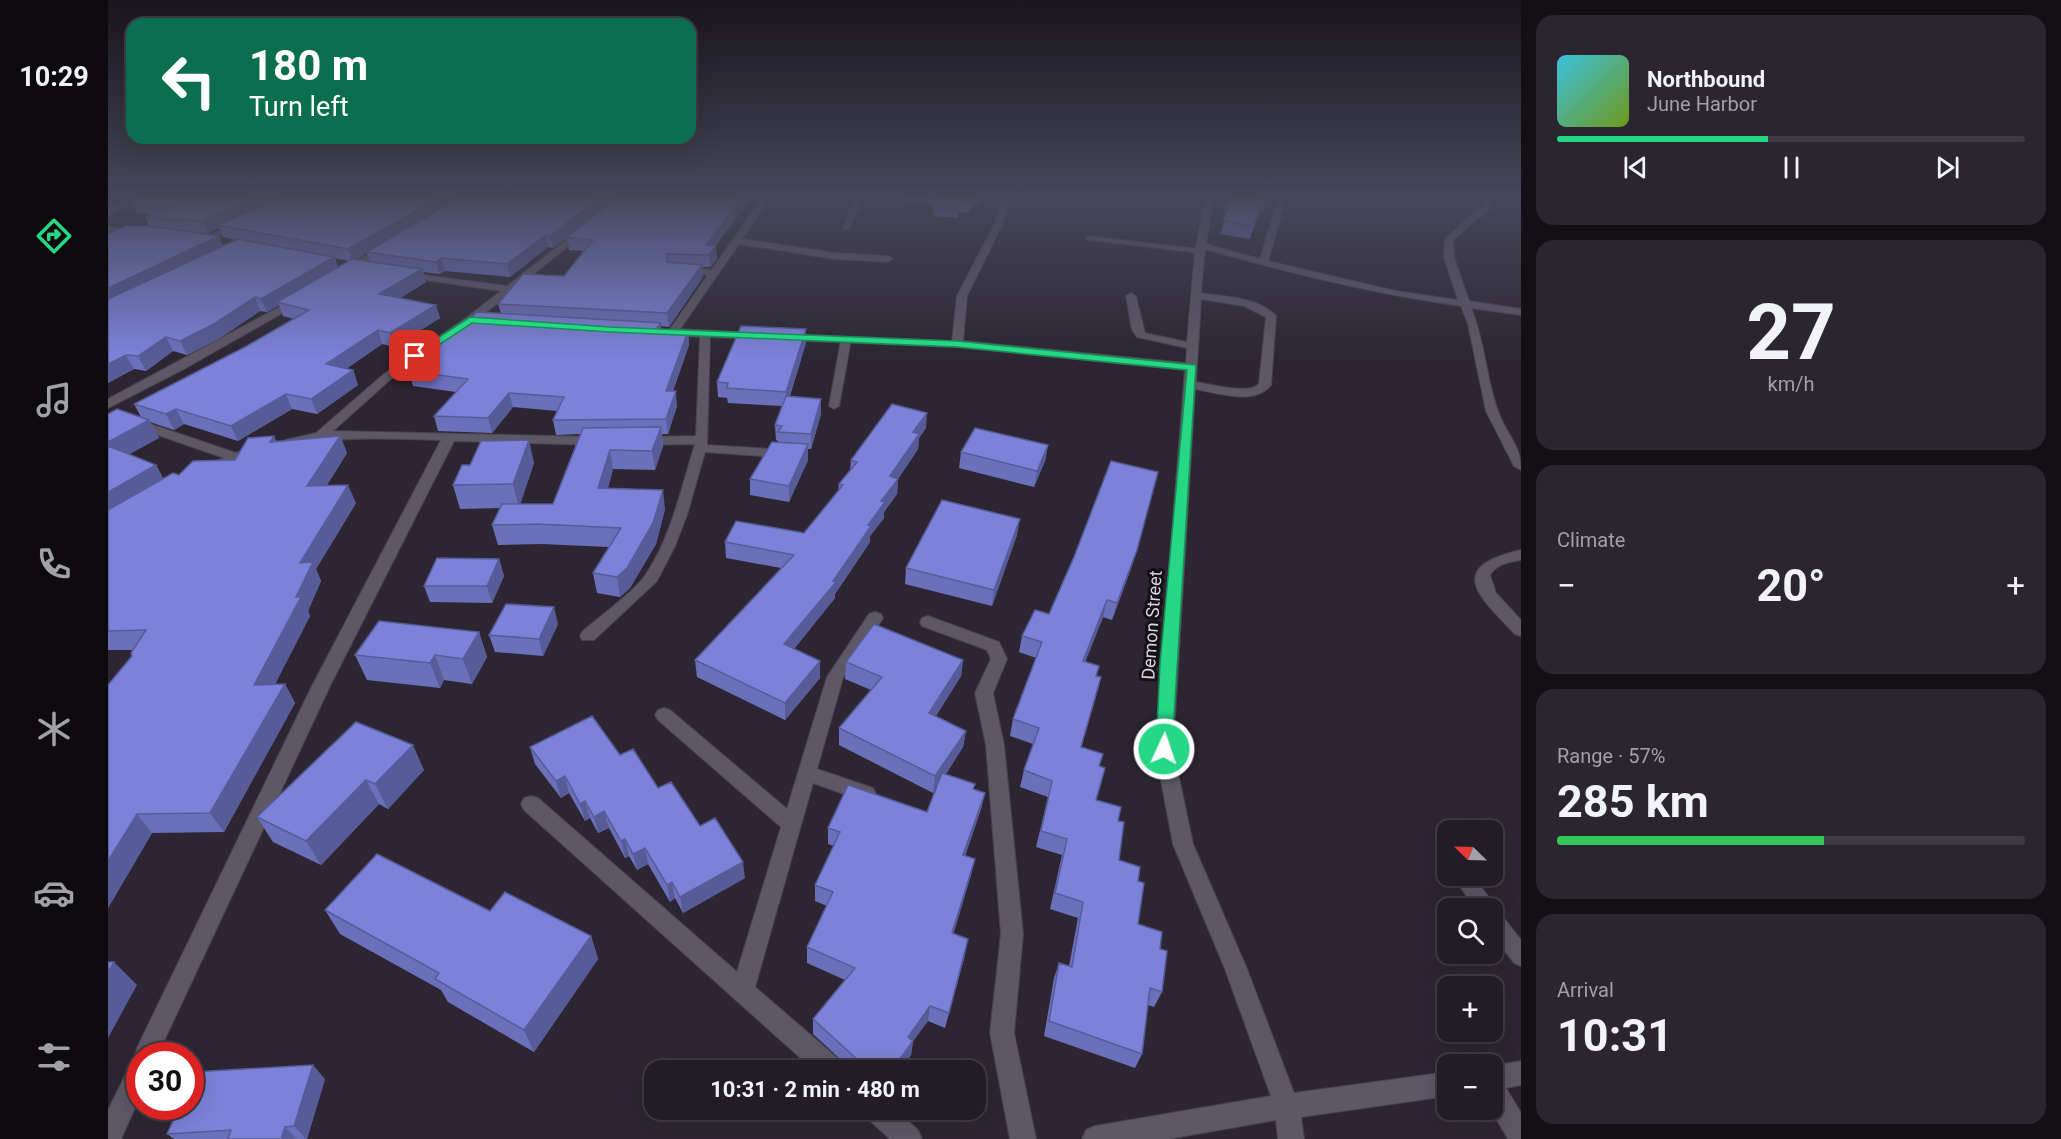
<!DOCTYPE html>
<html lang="en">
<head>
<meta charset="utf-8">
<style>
  body { margin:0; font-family:Roboto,sans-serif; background:#2a252e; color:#f1f3f6; height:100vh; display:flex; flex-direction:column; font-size:22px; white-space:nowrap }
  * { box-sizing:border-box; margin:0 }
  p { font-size:20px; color:#a2a1a7 }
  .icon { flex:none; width:33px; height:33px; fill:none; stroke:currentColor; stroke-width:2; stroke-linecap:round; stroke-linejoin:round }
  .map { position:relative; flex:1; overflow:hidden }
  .details { display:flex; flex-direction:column; gap:15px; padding:15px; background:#130f15; width:540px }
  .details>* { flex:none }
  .hud { position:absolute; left:18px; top:18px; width:570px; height:126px; border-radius:18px; box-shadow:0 6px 24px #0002,0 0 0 2px #3f3a43; background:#0b6e4f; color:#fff; overflow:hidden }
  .needle { width:39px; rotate:293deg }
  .fabs { position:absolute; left:1329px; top:820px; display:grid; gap:12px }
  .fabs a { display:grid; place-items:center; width:66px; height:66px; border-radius:12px; background:#221c26; box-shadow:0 6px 24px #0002,0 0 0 2px #3f3a43; font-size:30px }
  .speed { position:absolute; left:18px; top:1042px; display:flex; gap:12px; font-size:30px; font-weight:700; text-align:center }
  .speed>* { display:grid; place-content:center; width:78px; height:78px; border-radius:50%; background:#221c26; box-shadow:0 6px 24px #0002,0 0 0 2px #3f3a43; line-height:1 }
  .speed .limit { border:9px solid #d22; background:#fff; color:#111 }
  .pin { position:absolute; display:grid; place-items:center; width:51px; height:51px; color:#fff; margin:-26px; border-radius:12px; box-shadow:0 3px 9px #0006 }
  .me { position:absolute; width:66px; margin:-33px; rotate:3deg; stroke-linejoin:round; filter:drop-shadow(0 0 4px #0008) }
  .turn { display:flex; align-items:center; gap:21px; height:126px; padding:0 24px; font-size:27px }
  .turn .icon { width:78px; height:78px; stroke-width:2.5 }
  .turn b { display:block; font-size:42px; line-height:51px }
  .big { font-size:45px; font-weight:700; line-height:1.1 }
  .details .widget { flex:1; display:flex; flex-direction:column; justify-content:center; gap:9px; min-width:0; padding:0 21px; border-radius:18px; background:#2a252e }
  .details .dial { align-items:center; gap:0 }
  .dial b { font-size:78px; line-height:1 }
  .song { display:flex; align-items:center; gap:18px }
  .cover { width:72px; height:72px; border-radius:9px; background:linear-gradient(135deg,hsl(190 70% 55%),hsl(80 70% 35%)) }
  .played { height:6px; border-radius:3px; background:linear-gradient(90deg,#26d886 45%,#3f3a43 45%) }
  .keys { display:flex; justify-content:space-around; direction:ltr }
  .heat { display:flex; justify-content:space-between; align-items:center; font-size:33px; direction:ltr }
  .charge { height:9px; border-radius:4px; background:linear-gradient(90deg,#34c759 57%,#3f3a43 0) }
  .trip { position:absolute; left:536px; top:1060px; width:342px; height:60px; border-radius:18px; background:#221c26; box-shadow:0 6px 24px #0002,0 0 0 2px #3f3a43; font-weight:700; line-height:60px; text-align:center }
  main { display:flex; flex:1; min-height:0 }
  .dock { display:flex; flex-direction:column; width:108px; justify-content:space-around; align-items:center; background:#0e0b0f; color:#a2a1a7 }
  .dock .icon { width:42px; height:42px }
  .dock .active { color:#26d886 }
  .dock b { font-size:27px; color:#f1f3f6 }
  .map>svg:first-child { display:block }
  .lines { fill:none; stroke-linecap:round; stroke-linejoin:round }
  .lane-casing { stroke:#48434d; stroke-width:2 }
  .street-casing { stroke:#48434d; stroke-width:2 }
  .lane { fill:#5e5765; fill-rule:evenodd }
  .street { fill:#5e5765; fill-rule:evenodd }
  .wall { fill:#6b70bb; fill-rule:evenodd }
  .shaded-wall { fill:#575b98 }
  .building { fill:#7c82d9; stroke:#575b98; stroke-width:1.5 }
  .route { fill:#26d886; stroke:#198c57; stroke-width:1.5 }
  .labels { text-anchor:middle; stroke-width:6; stroke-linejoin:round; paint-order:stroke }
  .street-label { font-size:18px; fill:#dbd6df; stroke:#131016 }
</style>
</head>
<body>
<main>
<nav class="dock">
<b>10:29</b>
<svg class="icon active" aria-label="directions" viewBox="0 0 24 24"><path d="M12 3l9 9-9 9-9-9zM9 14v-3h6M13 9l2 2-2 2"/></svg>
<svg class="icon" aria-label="music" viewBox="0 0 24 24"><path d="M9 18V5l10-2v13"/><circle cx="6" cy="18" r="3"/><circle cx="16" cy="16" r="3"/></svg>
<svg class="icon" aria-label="phone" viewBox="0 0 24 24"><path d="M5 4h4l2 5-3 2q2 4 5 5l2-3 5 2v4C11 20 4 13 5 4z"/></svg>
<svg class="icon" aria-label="climate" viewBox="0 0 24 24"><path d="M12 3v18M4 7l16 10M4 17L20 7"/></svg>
<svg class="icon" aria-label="car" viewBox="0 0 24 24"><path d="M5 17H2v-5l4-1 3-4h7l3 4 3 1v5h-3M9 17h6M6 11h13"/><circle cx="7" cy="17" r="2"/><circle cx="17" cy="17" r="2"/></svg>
<svg class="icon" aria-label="filters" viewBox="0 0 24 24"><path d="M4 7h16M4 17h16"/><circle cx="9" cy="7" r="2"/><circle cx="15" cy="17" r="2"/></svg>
</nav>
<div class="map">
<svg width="1413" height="1139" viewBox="0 0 1413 1139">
  <rect width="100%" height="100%" fill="#2d2632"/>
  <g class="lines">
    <defs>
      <path id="lane" d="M979,236L1092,249L1096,251L1092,253L982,240L978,238Z
        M576,267L607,270L611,273L607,276L573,272V268Z
        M738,337L743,340L731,406L726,409L721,406L733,340Z
        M1384,827L1391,830L1394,835L1391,840L1385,843L1384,831H1377Z
        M1345,876H1365L1385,903L1387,910L1391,912L1413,940V966L1406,963L1384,934V909H1367Z"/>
      <path id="street" d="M24,198H35L0,215V209Z
        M654,198H662L634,239L727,253L780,256L785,259L780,262L727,259L631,244L572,329L648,333L653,336L648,339L602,337L599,445L678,450L684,454L678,458L597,452L579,515L567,546L549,581L486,640H474L472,636L474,632C491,617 523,594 536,577C563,539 573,488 587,444L537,445L531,441L537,437L588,436L592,337L561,335L556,332L562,329Z
        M746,198H754L741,229L734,231Z
        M894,198H902L895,223L859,296L855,341L1078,363L1079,348L1029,337L1024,330L1018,296L1023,293L1028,296L1037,333L1079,342L1087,251L1098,198H1106L1098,244L1152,259L1170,198H1178L1160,261L1288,291L1350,300L1336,257L1337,239L1376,204L1375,198H1383V207L1345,240L1346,257L1361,301L1413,309V315L1363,308C1377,341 1378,378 1390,411C1398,434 1413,444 1413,470L1406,466L1378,411L1360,324L1353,306C1265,294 1181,273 1097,249L1093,293C1117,297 1151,297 1168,316L1163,385C1146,406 1110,393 1087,389L1065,749L1085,844L1139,969L1186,1093L1340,1072V1096L1193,1117L1196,1139H1170L1168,1120L1060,1139H974L978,1130L987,1126L1163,1096L1117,969L1065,844L1047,749L1077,370L849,347L678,340L673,337L678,334L844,341L849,296L887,223ZM1093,299L1136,306L1158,317L1151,384C1141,395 1103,384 1088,382Z
        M132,221L135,222V226L101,241L94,239Z
        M0,226L30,233L26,236L0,232Z
        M472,229L479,231L366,322L284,378L225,431L489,437L495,441L489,445L346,441L222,686L49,1056H32V1097L13,1139H0V1110L26,1058L29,1048L204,686L333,440C282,439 232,435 181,447L175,443L177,440L208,433L276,374L358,318L393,291L296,277L291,274L293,272L399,286Z
        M278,244L281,245V249L240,273L232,271Z
        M188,298L192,299V303L76,369L0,408V399Z
        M28,419L128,453L148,446L154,450L101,472L94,468L96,465L116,458L24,426L22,423Z
        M1413,550V560C1401,562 1388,564 1382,575L1388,593L1413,620V636L1407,634C1369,595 1338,567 1413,550Z
        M767,612L773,614L775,618L735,678L709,769L765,788L768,794L765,800L758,802L705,783L647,987L734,1062L737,1071H707L416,810L413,804L416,798L423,796L430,798L629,972L673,827L550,720L547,715L550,710L556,708L562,710L679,809L719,677L761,614Z
        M820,616L891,642L899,659L885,693L896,745L915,934L906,1033L928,1139H902L882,1033L893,934L878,745L867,693L883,659L879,650L814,626L812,622L814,618Z
        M1413,1061V1085L1398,1088L1413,1113V1139H1400L1383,1110L1384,1066Z
        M757,1110H788L810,1130L814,1139H782L760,1119Z"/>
    </defs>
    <use href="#lane" class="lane-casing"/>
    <use href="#street" class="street-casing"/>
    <use href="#lane" class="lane"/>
    <use href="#street" class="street"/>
  </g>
  <path class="wall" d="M509,198L445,248L440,247L402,277L337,271L331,274L315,272L318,282L292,298L328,305L332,318L286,347L274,344L238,369L245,370L250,385L209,414L184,409L130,441L76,424L66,430L42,422L51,438L21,454L48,465L55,478L127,460L168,442L232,436L239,453L219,485L248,503L208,569L213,581L200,611L202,616L167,684H177L187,703L116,832L44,833L0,908V685L24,656L25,650H0V414L33,417L26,404L137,347L186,319L175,316L171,305L159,312L152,311L112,338L79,355L65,351L38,371L26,369L0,383L41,226L37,217L44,215L28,212L23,201ZM111,228L115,237L128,240L115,246L111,236L84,232L100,233ZM259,253L262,262L248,260ZM227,258L241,261L230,267Z
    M509,198H643L607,246L609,259L602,267H594L595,277L561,327L553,326V330L580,331L581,345L565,391L569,406L560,434H554L555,446L547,470L505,469L500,488L557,509L548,544L522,588L512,597L489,593L485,573L501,547L434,544L390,545L384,525L392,508L352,509L345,485L426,463L412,504H445L472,434L448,435L445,420L449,411L405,407L384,433L330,431L326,416L348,392L305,386L301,371L393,313L390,304L456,276L476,251L461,250L459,237Z
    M793,198H875L873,206L864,205L862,213L851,212L850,218L825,216L826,204L793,200Z
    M1118,198H1159L1155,211H1151L1142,239L1112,234L1120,211H1116Z
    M698,343L682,396L713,399V414L703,449H700V460L681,502L642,495V479L670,443V441L668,440L667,425L674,406L620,403L619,398L610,397L609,382Z
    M818,428L811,438L810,449L790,479L789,494L776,512V518L762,536V542L727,594V598L686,649L712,678L677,720L589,677L587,660L673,568L618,558L617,542L696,533L730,491L731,484L742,470L743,460Z
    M940,445L937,461L926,487L851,468L853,452Z
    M909,535L884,606L797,584L798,568Z
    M391,559L396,576L384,603L322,602L316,586Z
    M1024,566L1004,620L995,617L977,662L989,676L973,747L992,766L988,800L1010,821L1011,860L1030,881V924L1052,949L1054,992L1046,1007L1040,1005L1034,1054L1027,1068L936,1036L946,978L951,963L961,966L970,918L942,909L954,855L928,847L940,797L912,787L916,770L925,744L902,736L905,719L928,658L911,652L914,636L941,614Z
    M450,624L435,656L387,652L381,635Z
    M371,632L379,657L364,684L336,680L332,688L259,680L247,655Z
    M855,660L853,676L828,716L858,731L855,747L838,774L866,789L877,793L873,809L857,856L863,875L845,934L857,955L837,1028L820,1021L805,1041L803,1055L792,1071H745L705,1034V1019L737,980L699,963V947L719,906L707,901V885L726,846L720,844V828L819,812L829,787L825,793L731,745V728L763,690L737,679L738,662Z
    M248,722L316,770L280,809L271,804L213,865L165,842L149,817Z
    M422,747L512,755L550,788L592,826L637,878L575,913L567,898L562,902L540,864L529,870L521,856L517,858L501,828L490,833L482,818L477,821L461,793L453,798L427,764Z
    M217,910L382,911L483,936L490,959L426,1052L340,1002L333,990L232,934Z
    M217,1079L199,1139H66L59,1134Z"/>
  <path class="shaded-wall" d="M148,198H179L110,225L111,228L100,233L94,221Z
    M331,198H353L259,252V253L245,262L240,249Z
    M492,198H509L445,248L442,236Z
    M634,198H643L601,255L598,245Z
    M438,235L440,247L402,277L399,264Z
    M111,236L116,248L0,305V288Z
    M608,246L609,259L602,267L601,255Z
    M226,257L231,270L169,302L171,305L159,312L153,299Z
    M333,258L337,271L331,274L328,262Z
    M594,265L595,277L561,327L559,313Z
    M314,269L318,282L276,308L271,294Z
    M147,297L152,311L112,338L79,355L72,341Z
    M328,305L332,318L286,347L282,333Z
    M553,323L554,337L547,330Z
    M698,329V343L678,407V392Z
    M270,330L274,344L223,379L218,364Z
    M580,331L581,345L560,405L558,391Z
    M58,337L65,351L38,371L30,356Z
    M18,355L26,369L0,383V364Z
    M245,370L250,385L209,414L203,399Z
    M568,391L569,406L560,434L558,419Z
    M401,393L405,407L384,433L380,418Z
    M178,394L184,409L130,441L123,426Z
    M713,399V414L703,449V434Z
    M68,409L76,424L66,430L58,414Z
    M819,413L818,428L811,438L810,449L790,479L789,494L776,512V518L762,536V542L727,594V598L676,661V644L725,581L773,501L782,476L805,432Z
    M41,420L51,438L7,462L0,451V442Z
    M553,427L555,446L547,470L544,451Z
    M166,436L174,453L162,442Z
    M232,436L239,453L207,504L199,486Z
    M421,440L426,463L411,508L405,484Z
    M700,444V460L681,502V486Z
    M940,445L937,461L926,487L929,471Z
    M502,450L505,469L494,508L490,488Z
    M48,465L58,484L0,518V492Z
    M240,485L248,503L208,569L213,581L200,611L202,616L157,704L146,685L188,597L192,563Z
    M555,490L557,509L548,544L522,588L512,597L509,577Z
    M912,519L909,535L884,606L886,590Z
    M1029,550L1024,566L1004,620L1009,603Z
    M391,559L396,576L384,603L379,586Z
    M999,600L995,617L971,678L975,661Z
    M446,607L450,624L435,656L431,639Z
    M371,632L379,657L364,684L355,659Z
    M327,655L336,680L332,688L322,663Z
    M855,660L853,676L819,730L821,713Z
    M712,661V678L677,720V703Z
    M177,684L187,703L116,832L102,813Z
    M858,731L855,747L825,793L827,776Z
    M305,745L316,770L280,809L267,784Z
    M457,776L461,793L453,798L448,781Z
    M258,780L271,804L213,865L198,841Z
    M877,793L873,809L852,871L855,855Z
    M477,801L482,818L477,821L472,804Z
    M496,811L501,828L490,833L486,817Z
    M29,814L44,833L0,908V861Z
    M517,839L521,856L517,858L513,841Z
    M537,848L540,864L529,870L525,854Z
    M867,859L863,875L841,949L844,933Z
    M635,862L637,878L575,913L572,897Z
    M564,882L567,898L562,902L559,885Z
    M483,936L490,959L426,1052L416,1030Z
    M860,939L857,955L837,1028L841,1013Z
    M6,962L29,985L0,1038V972Z
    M822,1006L820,1021L805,1041L803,1055L792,1071H783L800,1037Z
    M205,1065L217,1079L199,1139H198L186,1126Z
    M177,1127L189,1139H173Z"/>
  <path class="building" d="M30,198H148L94,221L37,217L64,207L23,201Z
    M171,198H331L240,249L110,225Z
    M350,198H492L442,236L438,235L399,264L333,258L328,262L259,252Z
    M509,198H634L598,245L608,246L601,255L558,254L559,262L594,265L559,313L390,304L415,274L456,276L485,240L459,237Z
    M828,198H864L863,201L852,200L851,206L826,204Z
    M1119,198H1159V199H1155L1146,226L1115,221L1124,199Z
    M17,226H41L111,236L0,288V234Z
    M130,239L226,257L153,299L147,297L106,324L72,341L58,337L30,356L18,355L0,364V299Z
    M244,259L314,269L271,294L328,305L282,333L270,330L218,364L245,370L203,399L178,394L123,426L68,409L58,414L26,404L137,347L201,310L169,302Z
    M369,312L553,323L547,330L580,331L558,391H568L558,419L445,420L456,397L401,393L380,418L326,416L360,379L301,371Z
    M633,326L698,329L678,392L619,388L620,383L609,382Z
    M678,396L713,399L703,434L670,432L674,426L667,425Z
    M784,404L819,413L805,432L811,434L782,476L790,479L773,501L777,502L760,525L763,526L725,581L728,582L676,644L712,661L677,703L587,660L686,555L617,542L628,521L696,533L735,485L731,484L749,462L743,460Z
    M9,409L41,420L0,442V414Z
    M553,427L544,451L502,450L490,488L555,490L545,523L519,568L509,577L485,573L513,528L429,524L384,525L394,504H445L475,428Z
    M867,428L940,445L929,471L853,452Z
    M166,436L162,442L232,436L199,486L240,485L192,563L205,562L188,597H193L146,685L177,684L102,813L29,814L0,861V685L24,656L23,653L38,630L0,631V510L65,473L71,475L85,461L127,460L140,438Z
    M421,440L405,484L345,485L354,465H362L373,441Z
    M664,442L700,444L681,486L642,479Z
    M0,446L48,465L0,492Z
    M1003,461L1050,472L1029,550L1009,603L999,600L975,661L991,666L988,676L993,677L973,747L995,754L991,766L997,768L988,800L1013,807L1010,821L1016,822L1011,860L1032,867L1030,881L1036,883L1030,924L1054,932L1052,949L1059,951L1054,992L1042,988L1034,1054L941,1021L951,963L964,967L975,902L947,893L959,839L933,831L944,781L916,770L931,728L905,719L934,642L914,636L927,610L941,614L966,557Z
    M834,500L912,519L886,590L798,568Z
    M329,558L391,559L379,586H316Z
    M398,604L446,607L431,639L381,635Z
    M271,621L371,632L355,659L327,655L322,663L247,655Z
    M766,624L855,660L821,713L858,731L827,776L731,728L774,677L738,662Z
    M484,716L512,755L525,749L550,788L563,782L592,826L607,818L635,862L572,897L564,882L559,885L537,848L525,854L517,839L513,841L496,811L486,817L477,801L472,804L457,776L448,781L422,747Z
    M248,722L305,745L267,784L258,780L198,841L149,817Z
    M834,773L867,784L865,789L877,793L855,855L867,859L844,933L860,939L841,1013L822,1006L800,1037L805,1041L783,1071H762L705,1019L747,968L699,947L725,892L707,885L732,832L720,828L740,785L819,812Z
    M269,854L382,911L397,892L483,936L416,1030L327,979L331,973L217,910Z
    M0,962H6L0,972Z
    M205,1065L186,1126L177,1127L173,1139H120L123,1130L59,1134L71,1107H82V1079L85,1072Z"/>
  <linearGradient id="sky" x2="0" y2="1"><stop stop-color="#19151c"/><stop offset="0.55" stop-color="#46475a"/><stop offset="1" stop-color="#46475a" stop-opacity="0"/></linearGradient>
  <rect width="1413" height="358" fill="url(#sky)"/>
  <path class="route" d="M362,317L502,327L849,341L1088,365L1064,749L1062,754H1050L1048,749L1052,664L1079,370L849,347L502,332L364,323L311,358L302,356Z"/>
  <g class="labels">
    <g class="street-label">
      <text transform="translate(1044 625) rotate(-86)" y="6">Demon Street</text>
    </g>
  </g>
</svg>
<div class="fabs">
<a><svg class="needle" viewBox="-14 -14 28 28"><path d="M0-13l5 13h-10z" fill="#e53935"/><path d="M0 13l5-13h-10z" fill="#a2a1a7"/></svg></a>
<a><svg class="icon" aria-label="search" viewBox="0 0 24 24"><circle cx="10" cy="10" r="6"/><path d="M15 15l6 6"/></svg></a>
<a>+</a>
<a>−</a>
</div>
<div class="speed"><div class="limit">30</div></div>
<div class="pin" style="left:307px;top:356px;background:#d93025"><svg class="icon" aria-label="arrive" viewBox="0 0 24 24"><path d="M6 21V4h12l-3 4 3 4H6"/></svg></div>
<svg class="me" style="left:1056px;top:749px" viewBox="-20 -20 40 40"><circle r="17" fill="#26d886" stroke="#fff" stroke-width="3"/><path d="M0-11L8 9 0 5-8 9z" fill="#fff"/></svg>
<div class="trip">10:31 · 2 min · 480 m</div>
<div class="hud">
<div class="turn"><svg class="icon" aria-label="left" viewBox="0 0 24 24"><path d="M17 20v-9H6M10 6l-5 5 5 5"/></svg><div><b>180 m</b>Turn left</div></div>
</div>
</div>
<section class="details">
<div class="widget">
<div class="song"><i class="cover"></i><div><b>Northbound</b><p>June Harbor</p></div></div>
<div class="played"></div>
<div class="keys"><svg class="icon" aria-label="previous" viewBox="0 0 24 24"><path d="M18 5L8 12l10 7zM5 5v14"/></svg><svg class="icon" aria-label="pause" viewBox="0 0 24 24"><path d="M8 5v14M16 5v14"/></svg><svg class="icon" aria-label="next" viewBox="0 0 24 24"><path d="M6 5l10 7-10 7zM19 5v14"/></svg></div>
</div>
<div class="widget dial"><b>27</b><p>km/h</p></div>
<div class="widget"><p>Climate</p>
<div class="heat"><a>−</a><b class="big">20°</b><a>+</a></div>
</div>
<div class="widget"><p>Range · 57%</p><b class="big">285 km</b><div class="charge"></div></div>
<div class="widget"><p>Arrival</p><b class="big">10:31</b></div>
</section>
</main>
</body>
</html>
